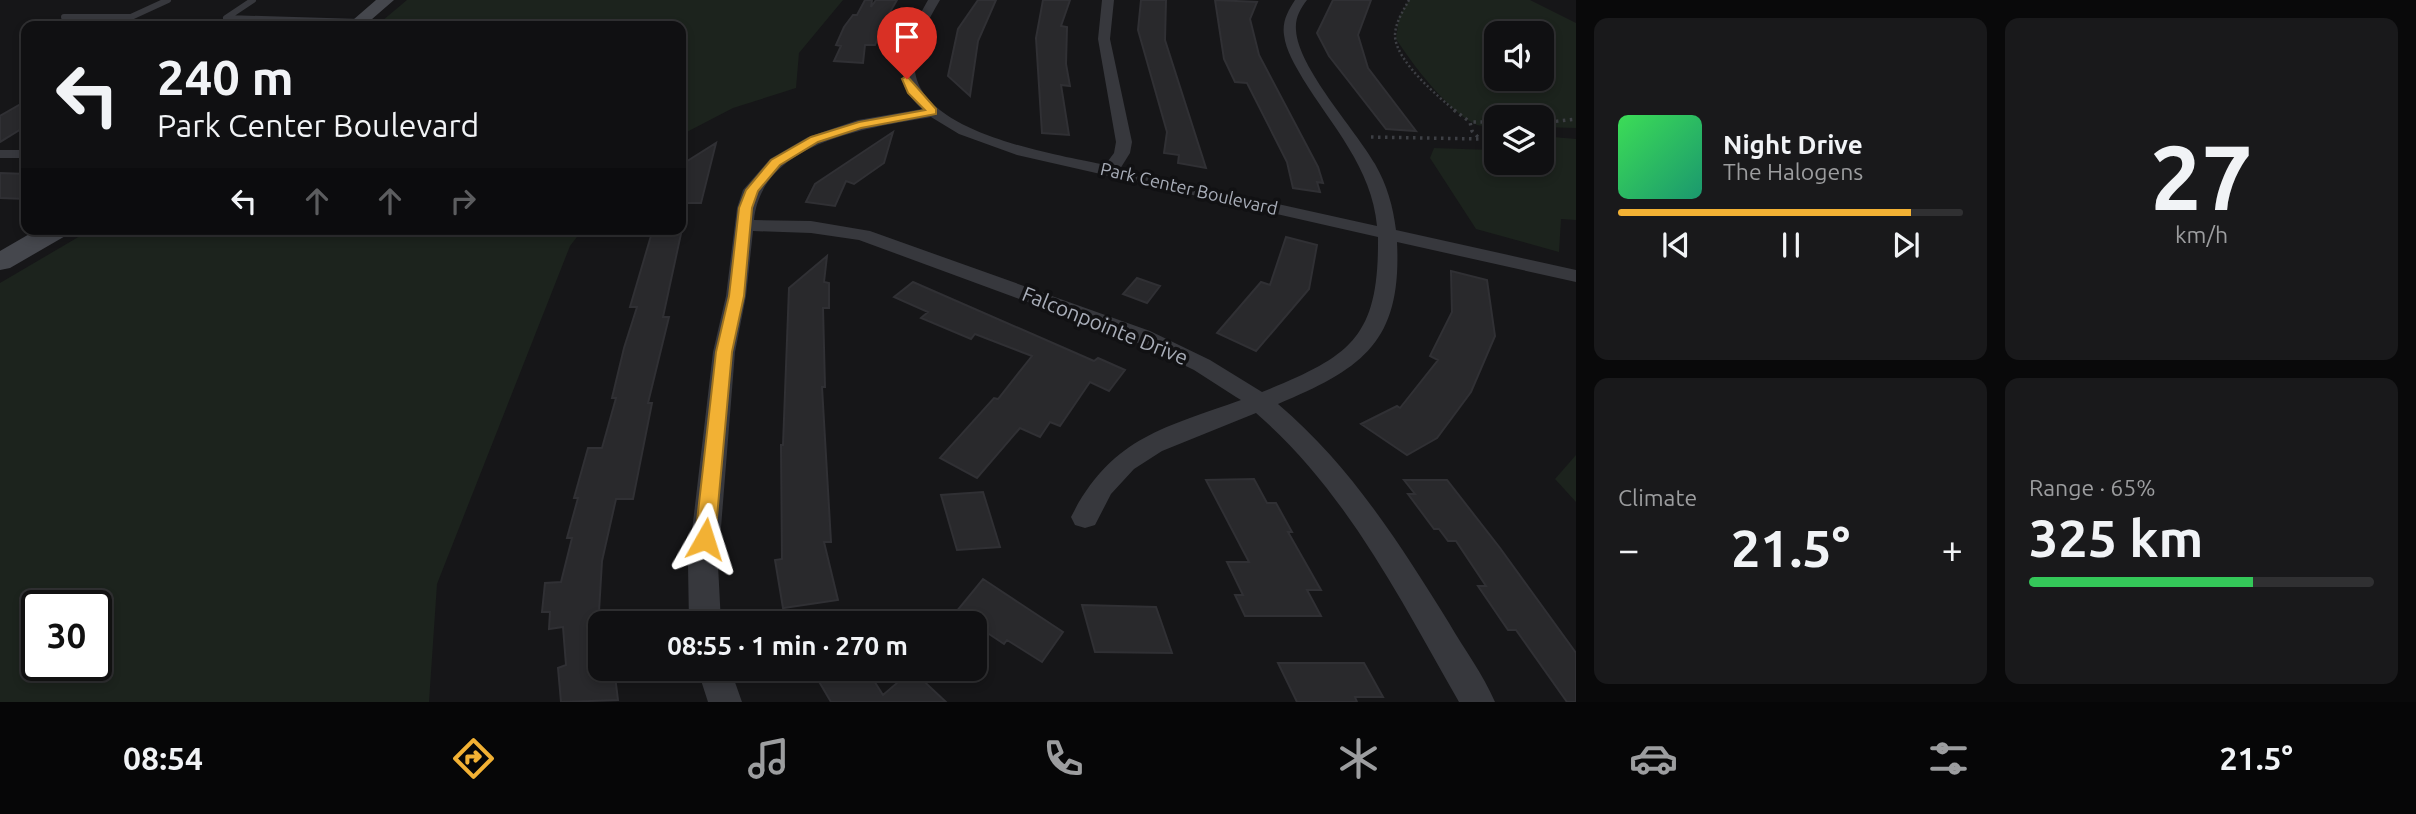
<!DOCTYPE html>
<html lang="en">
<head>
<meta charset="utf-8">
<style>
  body { margin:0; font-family:Ubuntu,sans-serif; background:#19191b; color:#f1f3f6; height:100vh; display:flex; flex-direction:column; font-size:26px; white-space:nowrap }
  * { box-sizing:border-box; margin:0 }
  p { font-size:23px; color:#9c9d9f }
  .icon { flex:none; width:38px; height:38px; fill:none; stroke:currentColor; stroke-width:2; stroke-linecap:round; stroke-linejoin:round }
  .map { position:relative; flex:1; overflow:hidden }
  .side { display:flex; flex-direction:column; gap:18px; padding:18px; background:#09090a; width:840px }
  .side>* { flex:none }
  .top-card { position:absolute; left:21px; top:21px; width:665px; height:214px; border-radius:14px; box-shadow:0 4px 10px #0003,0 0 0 2px #303032; background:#101012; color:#f1f3f6; overflow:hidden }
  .tools { position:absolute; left:1484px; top:21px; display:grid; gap:14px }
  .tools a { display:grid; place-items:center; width:70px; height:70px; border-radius:14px; background:#101012; box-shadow:0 4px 10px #0003,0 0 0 2px #303032; font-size:35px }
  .speed { position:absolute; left:21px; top:590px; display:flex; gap:14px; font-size:35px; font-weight:700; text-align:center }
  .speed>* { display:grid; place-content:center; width:91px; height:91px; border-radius:50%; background:#101012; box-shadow:0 4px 10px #0003,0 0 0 2px #303032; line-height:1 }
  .speed .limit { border:4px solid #111; border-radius:10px; background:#fff; color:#111 }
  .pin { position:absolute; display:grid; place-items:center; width:60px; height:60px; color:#fff; margin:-72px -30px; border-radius:50% 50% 50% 0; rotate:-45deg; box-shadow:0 0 7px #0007 }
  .pin .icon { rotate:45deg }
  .me { position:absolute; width:77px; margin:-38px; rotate:6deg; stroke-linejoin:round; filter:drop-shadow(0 0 5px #0008) }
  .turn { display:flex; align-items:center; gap:24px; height:147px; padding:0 21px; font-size:32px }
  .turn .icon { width:91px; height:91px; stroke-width:2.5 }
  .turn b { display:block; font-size:49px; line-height:60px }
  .lanes { display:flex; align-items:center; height:66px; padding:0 21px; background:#0003; justify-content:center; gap:35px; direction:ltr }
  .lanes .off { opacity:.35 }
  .big { font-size:52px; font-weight:700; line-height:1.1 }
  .side .card { flex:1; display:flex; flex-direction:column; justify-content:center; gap:10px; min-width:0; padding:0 24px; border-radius:14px; background:#19191b }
  .side .dial { align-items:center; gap:0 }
  .dial b { font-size:91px; line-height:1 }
  .song { display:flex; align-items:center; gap:21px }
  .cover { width:84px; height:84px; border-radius:10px; background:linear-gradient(135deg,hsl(130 70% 55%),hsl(160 70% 35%)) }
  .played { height:7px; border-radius:4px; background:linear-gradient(90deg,#f2b134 85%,#303032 85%) }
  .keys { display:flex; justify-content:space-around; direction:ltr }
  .heat { display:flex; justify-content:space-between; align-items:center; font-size:38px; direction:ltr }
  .charge { height:10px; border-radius:5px; background:linear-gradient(90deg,#34c759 65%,#303032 0) }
  .side .tiles { flex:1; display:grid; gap:18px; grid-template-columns:repeat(2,1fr) }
  .trip { position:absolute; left:588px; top:611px; width:399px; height:70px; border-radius:14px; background:#101012; box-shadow:0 4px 10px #0003,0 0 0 2px #303032; font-weight:700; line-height:70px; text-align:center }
  .tab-bar { display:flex; height:112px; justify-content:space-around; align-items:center; background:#060607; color:#9c9d9f }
  .tab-bar .icon { width:49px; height:49px }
  .tab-bar .current { color:#f2b134 }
  .tab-bar b { font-size:32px; color:#f1f3f6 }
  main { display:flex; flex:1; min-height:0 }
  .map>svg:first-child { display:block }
  .green { fill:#1c231d; fill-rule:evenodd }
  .building { fill:#29292c; stroke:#303034; stroke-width:2 }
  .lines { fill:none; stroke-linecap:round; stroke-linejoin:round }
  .path-far1 { stroke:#3d3f44; stroke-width:2.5; stroke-dasharray:2 2.5; stroke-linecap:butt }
  .path { stroke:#3d3f44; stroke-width:3.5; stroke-dasharray:2.5 4.5; stroke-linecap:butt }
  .lane-far1 { stroke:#37383d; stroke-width:6 }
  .lane { stroke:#37383d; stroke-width:8 }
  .street { fill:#37383d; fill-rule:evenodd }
  .secondary { fill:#45474d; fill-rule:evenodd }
  .route { fill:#f2b134; stroke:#9d7322; stroke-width:2 }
  .labels { text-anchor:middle; stroke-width:7; stroke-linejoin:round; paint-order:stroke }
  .far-street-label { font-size:18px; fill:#a8adb8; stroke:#111113 }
  .street-label { font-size:21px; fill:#a8adb8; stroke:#111113 }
</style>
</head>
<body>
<main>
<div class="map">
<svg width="1576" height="702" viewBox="0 0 1576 702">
  <rect width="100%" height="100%" fill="#161618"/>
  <path class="green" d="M407,0H843L799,53L796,88L733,108L681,135V26H376Z
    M1409,0H1530L1576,23V128L1542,127V117H1496V126C1490,125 1480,127 1475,124C1447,110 1413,65 1396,39L1399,17ZM1542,33V79H1496V33Z
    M1542,136L1576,139V220L1561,219L1559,252L1476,229L1430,158L1434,148L1492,150L1496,144V163H1542Z
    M92,229H583L570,246L437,584L429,702H0V283ZM37,606H96V665H37Z
    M1576,455V502L1555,479Z"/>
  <path class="building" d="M865,0H872L871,7L876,0H897L883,24L875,45H865L863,63L834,61L841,46L836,45L844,27L853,15H857Z
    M978,0H996L978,41L970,96L948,76L958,29Z
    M1043,0H1070L1061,26L1067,27L1066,64L1070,86L1061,85L1069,135L1042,133L1036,38Z
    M1141,0H1166L1165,40L1206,168L1178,163L1179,155L1164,153L1167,132L1138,30Z
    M1215,0L1257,2L1250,19L1259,55L1318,167L1323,183L1317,182L1320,192L1293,188L1287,162L1247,83L1235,82L1224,59Z
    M1333,0H1371L1358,35L1368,68L1416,131L1386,129L1329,56L1317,33Z
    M26,101V126L0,142V116Z
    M893,132L884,163L854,184L846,181L835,206L806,202L815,184Z
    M716,143L701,203H681V165Z
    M0,173L26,174V199L0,198Z
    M653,229H682L663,317H669L648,403H652L633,499H616L602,561L597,645L600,644V668H614L618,700L561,702L558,668L566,665L563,627L549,629L550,612H542L545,583L561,582L572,538H567L578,498H574L588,448H602L616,398H612L624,348L637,307H630Z
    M1286,237L1317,245L1309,289L1256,351L1217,333L1261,282L1270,285Z
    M827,256L824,282L829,283V308H823L825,387H822L831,542H824L838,600L783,608L775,560L782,559L781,445H783L789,288Z
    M1451,271L1487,280L1495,336L1471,392L1437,438L1407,455L1361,424L1397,406L1400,408L1438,360L1430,356L1452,312Z
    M1137,278L1160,286L1147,303L1123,294Z
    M913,282L1094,361L1098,358L1125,370L1109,391L1090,382L1060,426L1050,422L1040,437L1020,428L977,478L940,458L994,398L998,399L1032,356L975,334L971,339L921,318L928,312L894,297Z
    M1254,479L1267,503H1276L1292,532H1288L1321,590H1307L1321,616H1245L1235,595H1243L1227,562H1249L1206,480Z
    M1404,480H1447L1500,548L1576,653V702H1567L1516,630H1508L1478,586H1486L1456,541H1448L1439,529H1434L1408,494H1415Z
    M983,492L1000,547L957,550L941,495Z
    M983,579L1063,632L1042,662L1007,640L1004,644L956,612Z
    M1082,605L1156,607L1172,653L1095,652Z
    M1278,663H1364L1383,697H1355L1357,702H1297Z
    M811,668H866L883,695L912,670L946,702H831Z"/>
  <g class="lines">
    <path class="path-far1" d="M1409,0C1403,11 1395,23 1395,36C1396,61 1438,97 1457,112"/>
    <path class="path" d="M1454,110L1470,122
      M1542,123L1576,119
      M1371,137L1480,139L1472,131L1470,122H1496"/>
    <path class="lane-far1" d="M253,0L226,18L360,22
      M64,17H131L168,0"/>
    <path class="lane" d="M0,154H26"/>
    <path class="street" d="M928,0H940C929,19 918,37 915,59C906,132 1055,154 1105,165L1114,153L1116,142L1098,39L1102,0H1114L1110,39L1132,142L1130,153L1120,169L1377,226C1372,168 1332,126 1303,79C1295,65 1286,51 1284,35C1282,21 1288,11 1295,0H1307C1300,9 1295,18 1296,30C1298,68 1355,129 1375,164C1387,185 1393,206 1396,230L1576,270V282L1397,242C1402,341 1364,368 1278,404C1350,465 1400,544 1449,623C1464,649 1483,674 1495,702H1459C1400,599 1347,492 1256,413L1162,451L1134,469L1111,494L1095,525L1085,528L1075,525L1071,517C1111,438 1163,428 1241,400L1236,397L1194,370L1134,341L859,240L811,233L753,231L746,296L735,352L718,565L721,623H689L688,565L713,352L726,296L737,208L743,190L770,159L808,137L858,120L922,109C885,78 909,34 928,0ZM931,117L959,134L1017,155L1378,237C1379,338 1351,356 1262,392L1210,360L1150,331L870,231L811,221L754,220C762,141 869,128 931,117Z
      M697,668H730L742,702H708Z"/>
    <path class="secondary" d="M376,0H394L364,26H346Z
      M38,229H71L67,235L10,268L0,270V251Z"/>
  </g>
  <path class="route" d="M907,76L936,109V114L861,128L818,142L780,165L758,191L752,208L744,296L732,352L715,539L712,545H698L695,539L716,352L729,296L739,208L746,190L771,160L811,137L859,122L925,110L908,93L902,79Z"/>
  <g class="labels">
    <g class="far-street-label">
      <text transform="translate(1189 189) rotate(13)" y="6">Park Center Boulevard</text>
    </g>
    <g class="street-label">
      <text transform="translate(1105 326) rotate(22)" y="7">Falconpointe Drive</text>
    </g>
  </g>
</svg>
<div class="tools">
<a><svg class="icon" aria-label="sound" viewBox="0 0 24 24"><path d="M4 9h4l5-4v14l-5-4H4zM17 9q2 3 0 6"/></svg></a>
<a><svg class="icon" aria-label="layers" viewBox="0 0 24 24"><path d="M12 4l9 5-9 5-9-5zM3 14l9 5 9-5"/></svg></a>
</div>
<div class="speed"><div class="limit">30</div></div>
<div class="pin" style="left:907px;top:79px;background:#d93025"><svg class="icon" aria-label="arrive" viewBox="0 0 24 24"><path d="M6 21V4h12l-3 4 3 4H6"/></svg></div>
<svg class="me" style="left:705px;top:539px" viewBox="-20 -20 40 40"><path d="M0-17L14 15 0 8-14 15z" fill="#f2b134" stroke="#fff" stroke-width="4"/></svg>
<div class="trip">08:55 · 1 min · 270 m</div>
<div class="top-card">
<div class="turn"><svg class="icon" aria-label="left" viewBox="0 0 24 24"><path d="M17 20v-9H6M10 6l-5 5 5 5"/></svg><div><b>240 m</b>Park Center Boulevard</div></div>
<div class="lanes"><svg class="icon" aria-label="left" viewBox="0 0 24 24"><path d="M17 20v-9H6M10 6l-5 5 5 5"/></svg><svg class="icon off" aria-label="ahead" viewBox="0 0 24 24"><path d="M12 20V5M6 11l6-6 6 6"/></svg><svg class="icon off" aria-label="ahead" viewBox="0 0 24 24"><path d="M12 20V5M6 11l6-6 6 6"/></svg><svg class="icon off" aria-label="right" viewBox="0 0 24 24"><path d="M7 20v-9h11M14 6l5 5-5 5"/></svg></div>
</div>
</div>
<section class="side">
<div class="tiles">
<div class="card">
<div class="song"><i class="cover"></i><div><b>Night Drive</b><p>The Halogens</p></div></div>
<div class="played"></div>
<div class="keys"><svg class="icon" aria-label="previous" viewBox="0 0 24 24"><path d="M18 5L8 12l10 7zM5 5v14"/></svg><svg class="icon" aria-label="pause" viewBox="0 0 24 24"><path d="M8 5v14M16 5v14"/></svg><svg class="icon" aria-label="next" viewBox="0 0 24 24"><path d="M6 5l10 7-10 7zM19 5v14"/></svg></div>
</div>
<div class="card dial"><b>27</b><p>km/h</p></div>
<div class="card"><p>Climate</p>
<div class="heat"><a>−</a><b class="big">21.5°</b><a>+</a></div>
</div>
<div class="card"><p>Range · 65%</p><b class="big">325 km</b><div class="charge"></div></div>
</div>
</section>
</main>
<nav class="tab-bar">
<b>08:54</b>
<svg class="icon current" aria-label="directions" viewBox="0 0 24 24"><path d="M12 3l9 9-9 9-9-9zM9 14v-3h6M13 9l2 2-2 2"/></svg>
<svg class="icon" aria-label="music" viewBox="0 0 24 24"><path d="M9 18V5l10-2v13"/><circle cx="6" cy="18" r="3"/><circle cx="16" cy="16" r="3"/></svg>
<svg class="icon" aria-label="phone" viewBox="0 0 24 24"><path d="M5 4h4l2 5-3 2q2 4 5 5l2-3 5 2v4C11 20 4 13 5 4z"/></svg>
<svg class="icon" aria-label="climate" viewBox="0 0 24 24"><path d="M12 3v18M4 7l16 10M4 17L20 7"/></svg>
<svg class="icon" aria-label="car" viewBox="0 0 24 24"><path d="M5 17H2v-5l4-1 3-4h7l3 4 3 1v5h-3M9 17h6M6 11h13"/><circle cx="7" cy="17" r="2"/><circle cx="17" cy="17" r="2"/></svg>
<svg class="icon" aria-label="filters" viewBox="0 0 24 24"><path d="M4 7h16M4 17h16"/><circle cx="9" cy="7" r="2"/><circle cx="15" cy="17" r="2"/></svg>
<b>21.5°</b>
</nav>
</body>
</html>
